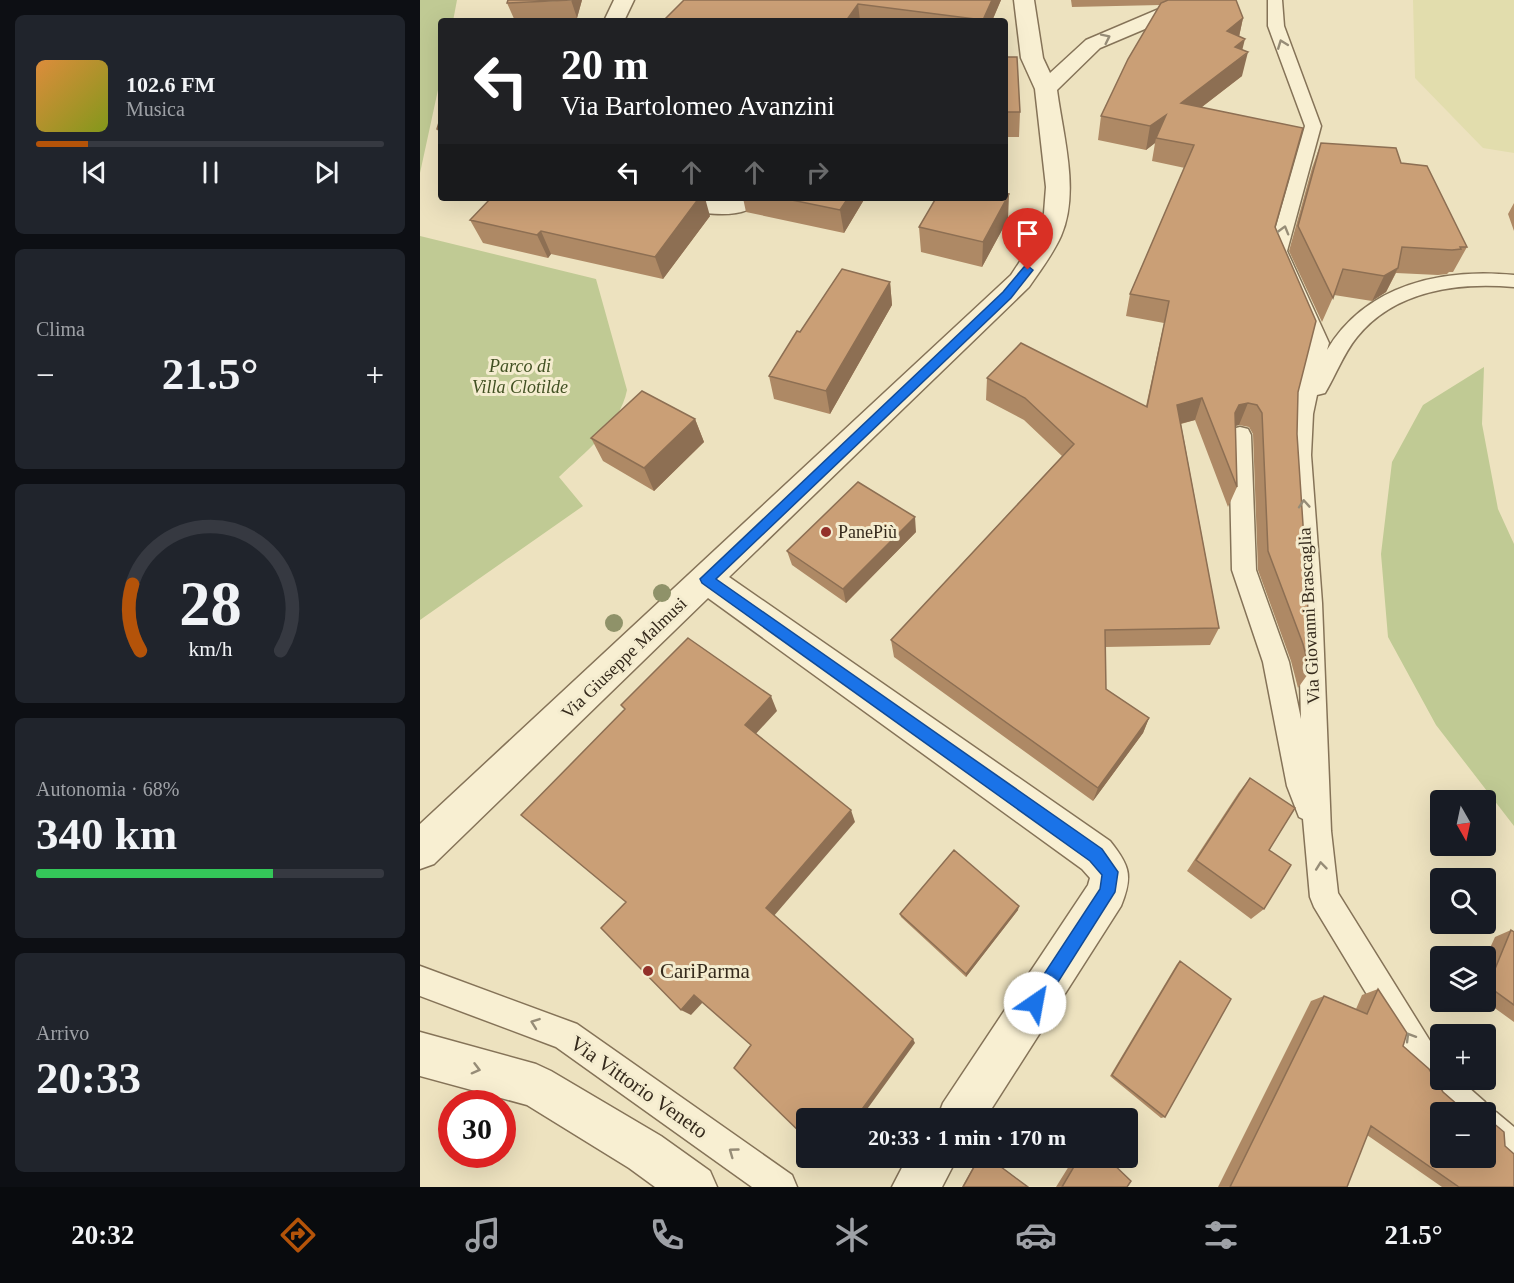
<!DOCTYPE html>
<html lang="it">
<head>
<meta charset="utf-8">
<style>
  body { margin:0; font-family:Georgia,serif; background:#20242c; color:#f1f3f6; height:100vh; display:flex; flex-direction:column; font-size:22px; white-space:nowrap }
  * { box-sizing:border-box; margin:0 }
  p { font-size:20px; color:#9ea1a6 }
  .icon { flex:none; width:33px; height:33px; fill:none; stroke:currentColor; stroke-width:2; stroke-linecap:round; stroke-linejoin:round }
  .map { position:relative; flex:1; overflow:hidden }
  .side { display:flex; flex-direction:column; gap:15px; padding:15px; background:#0d0f14; width:420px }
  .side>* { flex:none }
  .hud { position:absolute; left:18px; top:18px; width:570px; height:183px; border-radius:6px; box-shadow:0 6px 24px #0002; background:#202124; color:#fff; overflow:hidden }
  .needle { width:39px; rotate:171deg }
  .fabs { position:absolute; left:1010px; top:790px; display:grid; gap:12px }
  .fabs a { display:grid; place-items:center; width:66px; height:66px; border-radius:6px; background:#171b24; box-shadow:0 6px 24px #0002; font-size:30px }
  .speed { position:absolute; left:18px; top:1090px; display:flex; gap:12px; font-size:30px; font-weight:700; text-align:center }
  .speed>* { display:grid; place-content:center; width:78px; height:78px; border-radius:50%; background:#171b24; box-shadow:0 6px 24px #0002; line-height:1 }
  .speed .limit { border:9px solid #d22; background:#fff; color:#111 }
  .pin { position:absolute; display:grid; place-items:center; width:51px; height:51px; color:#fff; margin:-62px -26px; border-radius:50% 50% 50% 0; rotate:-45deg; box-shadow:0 0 6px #0007 }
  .pin .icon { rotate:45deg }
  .me { position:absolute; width:66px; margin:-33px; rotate:33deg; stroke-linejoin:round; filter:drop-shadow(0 0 4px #0008) }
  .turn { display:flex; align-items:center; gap:21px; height:126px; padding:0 24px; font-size:27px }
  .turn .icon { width:78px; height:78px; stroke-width:2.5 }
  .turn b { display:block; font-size:42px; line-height:51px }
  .lanes { display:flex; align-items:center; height:57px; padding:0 24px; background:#0003; justify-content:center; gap:30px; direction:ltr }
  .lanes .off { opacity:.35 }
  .big { font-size:45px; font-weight:700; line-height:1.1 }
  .side .widget { flex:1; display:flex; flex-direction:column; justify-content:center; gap:9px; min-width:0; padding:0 21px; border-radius:9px; background:#20242c }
  .side .dial { align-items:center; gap:0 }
  .dial svg { height:156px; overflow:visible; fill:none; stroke:#363941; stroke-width:7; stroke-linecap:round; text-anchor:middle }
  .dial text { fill:#f1f3f6; stroke:none }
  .song { display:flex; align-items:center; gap:18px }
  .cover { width:72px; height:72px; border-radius:9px; background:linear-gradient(135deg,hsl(30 70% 55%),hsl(70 70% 35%)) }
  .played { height:6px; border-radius:3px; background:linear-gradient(90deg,#b45309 15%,#363941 15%) }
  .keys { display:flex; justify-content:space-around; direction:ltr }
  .heat { display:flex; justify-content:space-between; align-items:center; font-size:33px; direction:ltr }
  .charge { height:9px; border-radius:4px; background:linear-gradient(90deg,#34c759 68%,#363941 0) }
  .trip { position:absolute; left:376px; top:1108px; width:342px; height:60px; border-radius:6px; background:#171b24; box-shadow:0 6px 24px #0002; font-weight:700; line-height:60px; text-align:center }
  .tabs { display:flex; height:96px; justify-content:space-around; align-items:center; background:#090b0e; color:#9ea1a6 }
  .tabs .icon { width:42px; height:42px }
  .tabs .on { color:#b45309 }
  .tabs b { font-size:27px; color:#f1f3f6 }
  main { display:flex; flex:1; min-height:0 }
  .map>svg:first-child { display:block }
  .farmland { fill:#e2ddad }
  .green { fill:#c0ca94 }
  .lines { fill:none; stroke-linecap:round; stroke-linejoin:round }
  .service-casing { stroke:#857358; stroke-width:3 }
  .minor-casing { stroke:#857358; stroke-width:3 }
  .service { fill:#f8efd2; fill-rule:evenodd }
  .minor { fill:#f8efd2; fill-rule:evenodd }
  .tree { fill:#8f9269 }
  .wall { fill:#ae8965 }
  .shaded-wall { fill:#8d6f53 }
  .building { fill:#ca9f76; stroke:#8d6f53; stroke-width:1.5 }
  .oneway { stroke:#968c77 }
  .route { fill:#1a73e8; stroke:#114b97; stroke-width:1.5 }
  .poi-dot { fill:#933029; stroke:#f4eccf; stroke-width:2 }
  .labels { text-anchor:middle; stroke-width:6; stroke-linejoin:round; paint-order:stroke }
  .park-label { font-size:18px; font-style:italic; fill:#425123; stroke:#f4eccf }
  .poi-label { font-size:18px; fill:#352a1c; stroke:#f4eccf; text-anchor:start }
  .street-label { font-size:18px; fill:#352a1c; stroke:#f4eccf }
  .near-poi-label { font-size:21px; fill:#352a1c; stroke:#f4eccf; text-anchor:start }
  .near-street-label { font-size:21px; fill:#352a1c; stroke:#f4eccf }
</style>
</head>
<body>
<main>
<section class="side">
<div class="widget">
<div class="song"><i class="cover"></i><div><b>102.6 FM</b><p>Musica</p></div></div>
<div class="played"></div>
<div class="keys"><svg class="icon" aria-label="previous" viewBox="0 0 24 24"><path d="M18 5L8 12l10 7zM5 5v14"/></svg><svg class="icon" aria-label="pause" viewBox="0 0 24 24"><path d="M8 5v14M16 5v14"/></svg><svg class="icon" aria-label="next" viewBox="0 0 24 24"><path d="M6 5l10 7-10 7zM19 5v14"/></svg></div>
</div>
<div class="widget"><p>Clima</p>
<div class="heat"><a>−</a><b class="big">21.5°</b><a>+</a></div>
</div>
<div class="widget dial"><svg viewBox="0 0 100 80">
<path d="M14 69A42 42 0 1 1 86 69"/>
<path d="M14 69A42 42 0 0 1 10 35" stroke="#b45309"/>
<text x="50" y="56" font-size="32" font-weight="700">28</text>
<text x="50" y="72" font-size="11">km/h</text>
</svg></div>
<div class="widget"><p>Autonomia · 68%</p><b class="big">340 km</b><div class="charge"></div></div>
<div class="widget"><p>Arrivo</p><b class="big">20:33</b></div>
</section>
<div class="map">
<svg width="1094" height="1187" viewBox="0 0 1094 1187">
  <rect width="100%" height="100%" fill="#ede2bf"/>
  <path class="farmland" d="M993,0H1094V153L1063,148L995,78Z"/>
  <path class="green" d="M0,0H37L33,21H21V76L0,173Z
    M0,236L176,279L207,390C200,426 164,453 139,477L163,506L0,620Z
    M1064,367L1062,424L1078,509L1094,544V826L1016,725L968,637L961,554L972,462L1003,405Z"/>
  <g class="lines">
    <defs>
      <path id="service" d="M848,0H862L864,26L901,126L867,251L909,343L907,350C946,284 1023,268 1094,275V287C1038,282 975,290 937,337C923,354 916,375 905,393L897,395L893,414L891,455L902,603L911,831L918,893L1020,1057V1080H1040L1065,1102L1068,1108L1076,1112L1094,1127V1164L1082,1160L1065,1144V1113H1030L1006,1092L894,907L890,897L883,819L879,817L867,786L843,662L812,570L809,435L812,429L820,427L828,429L831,435L836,570L869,662L881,719L878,603L869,455L871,414L889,343L849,251L885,126L848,26Z
        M0,966L157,1024L372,1175L377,1187H332L136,1047L0,996Z"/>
      <path id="minor" d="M194,0H214L204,21H184Z
        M594,0H614L623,58L630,73L666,40L760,0H787L784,4L680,48L637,90C643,136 660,192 641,236C633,254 620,271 609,287L309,577L690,841C710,866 713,876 701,906L565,1119H517L523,1103L668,885L670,878L662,869L288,598L14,864L0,869V824L591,275L616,237L624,213L626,187L615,89L601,58Z
        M235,198H342C325,225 272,211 247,206L238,203Z
        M0,1032L116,1064L131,1071L241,1136L290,1171L297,1187H235L209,1168L107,1105L0,1076Z
        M487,1158H537L522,1187H472Z"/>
    </defs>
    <use href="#service" class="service-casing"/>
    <use href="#minor" class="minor-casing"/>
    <use href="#service" class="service"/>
    <use href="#minor" class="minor"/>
  </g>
  <g class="tree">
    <circle cx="242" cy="593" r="9"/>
    <circle cx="194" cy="623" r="9"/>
  </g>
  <path class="wall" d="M162,0L157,18L95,21L87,3Z
    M264,0H581L572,21H243Z
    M651,0H816L823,18L819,37L822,50V76L782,107L855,227L878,392L877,434L890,671L878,688L871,661L838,570L833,434L829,427L819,425L815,426L817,487L808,507L775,420L761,424L799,628L790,645L685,647L686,689L729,718L723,733L673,801L474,657L471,640L642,456L604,420L566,400L567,378L726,406L744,323L706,316L710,294L765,168L732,161L735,143L726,150L678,140L681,116L740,5L652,7Z
    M585,57L600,112L599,137H585Z
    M21,116V137L17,129Z
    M901,143L981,163L1047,247L1033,272H1029L1027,274L1018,275L976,273L966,292L952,301L914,295L902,322L869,251L892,168Z
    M323,198H445L424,233L326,212Z
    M1094,203V231L1088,214Z
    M290,216L243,279L131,254L128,258L63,243L50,220Z
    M588,219L562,267L501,252L499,227Z
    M470,282L472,305L410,414L354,399L349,376L380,332Z
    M275,419L284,442L234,491L183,461L171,438Z
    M496,532L426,603L372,565L367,551Z
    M830,778L849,850L844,909L831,919L767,871L819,792Z
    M598,910L546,977L481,917L480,914Z
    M1091,930L1094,932V1022L1065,1001V959L1075,937Z
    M760,961L745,1117L741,1118L690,1076L757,964Z
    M958,989L983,1046L1023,1092L1085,1146L1094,1187H1022L947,1135L927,1187H798L891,1001L904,996L936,1009L942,995Z
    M558,1158H569L608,1187H542Z
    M654,1158H687L707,1187H636Z"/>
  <path class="shaded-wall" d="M151,0H162L157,18Z
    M572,0H581L572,21H563Z
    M438,4L440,21H426Z
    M823,18L818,41L807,31Z
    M825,39L820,59L828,52L822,76L757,126L761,103L815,47Z
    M746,115L736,138L735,143L726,150L730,126Z
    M589,194L588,219L562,267L563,242Z
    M279,198H285L290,216L243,279L235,257Z
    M428,198H445L424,233L420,210Z
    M121,231L131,254L128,258L117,235Z
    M978,268L966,292L952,301L964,276Z
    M470,282L472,305L410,414L406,391Z
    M782,398L775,420L751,426L757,405Z
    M828,403L819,425L811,427L815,413L819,405Z
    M275,419L284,442L234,491L224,468Z
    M495,517L496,532L426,603L423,589Z
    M351,696L357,711L332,738L325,725Z
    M729,718L723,733L673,801L678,788Z
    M431,810L435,822L353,917L346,908Z
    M599,906L598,910L546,977V974Z
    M274,995L284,1001L271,1015L261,1010Z
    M493,1039L495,1043L440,1119H435Z"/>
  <path class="building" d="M88,0H151L87,3Z
    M264,0H572L563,20L438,4L426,21H243Z
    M748,0H816L823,18L807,31L825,39L815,47L828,52L761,103L883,128L855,227L896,321L878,392L877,434L887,585L890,671L883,644L848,551L842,413L837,405L828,403L819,405L815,413L817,487L782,398L757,405L799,628L685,630L686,689L729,718L678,788L471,640L654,444L605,398L567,378L601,343L727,407L749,301L710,294L774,145L736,138L746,115L730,126L681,116L708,59L741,3Z
    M585,57H597L600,112H585Z
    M21,116V130L17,129Z
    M901,143L976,148L981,163L1007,166L1047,247H1040L1041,249L1032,250L982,247L978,268L964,276L923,269L913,298L878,226Z
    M585,193L589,194L563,242L499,227L516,198H585Z
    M71,198H279L235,257L121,231L117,235L50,220Z
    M362,198H428L420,210Z
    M422,269L470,282L406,391L349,376L377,331L380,332Z
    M222,391L275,419L224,468L171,438Z
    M438,482L495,517L423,589L367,551Z
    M268,638L351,696L325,725L431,810L346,908L493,1039L435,1119H402L401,1118L400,1119H387V1136L386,1138L314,1068L331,1045L274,995L261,1010L181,928L206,902L101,815L205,709L201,705Z
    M830,778L875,808L849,850L871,865L844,909L776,860Z
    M534,850L599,906L546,974L480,914Z
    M1091,930L1094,932V1005L1068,986Z
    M760,961L811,999L745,1117L692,1075Z
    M958,989L987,1033L983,1046L1009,1069L1023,1092L1047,1113H1020V1158H1065V1116L1084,1132L1085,1146L1094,1154V1187H1039L951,1126L927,1187H810L904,996L947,1014Z
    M559,1158H569L608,1187H543Z
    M659,1158H687L711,1181L707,1187H642Z"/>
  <defs><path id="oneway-chevron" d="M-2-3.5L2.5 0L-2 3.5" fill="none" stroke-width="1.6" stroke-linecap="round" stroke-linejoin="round" transform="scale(1.5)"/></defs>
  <g class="oneway">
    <use href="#oneway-chevron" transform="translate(686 38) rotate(-26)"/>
    <use href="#oneway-chevron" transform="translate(862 44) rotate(-111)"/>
    <use href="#oneway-chevron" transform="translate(864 230) rotate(-74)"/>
    <use href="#oneway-chevron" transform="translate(884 504) rotate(-94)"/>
    <use href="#oneway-chevron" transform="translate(901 866) rotate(-96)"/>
    <use href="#oneway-chevron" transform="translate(115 1023) rotate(-160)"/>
    <use href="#oneway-chevron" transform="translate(990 1037) rotate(-121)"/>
    <use href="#oneway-chevron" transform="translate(56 1069) rotate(15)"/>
    <use href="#oneway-chevron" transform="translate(313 1152) rotate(-144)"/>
  </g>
  <path class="route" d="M608,266L613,270L591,298L296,579L682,849L698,872L695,892L621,1009L615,1012L609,1009L606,1003L609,997L680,889L682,875L670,861L282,583L280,579L583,292L604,267Z"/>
  <g class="poi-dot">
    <circle cx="406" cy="532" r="6"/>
    <circle cx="228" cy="971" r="6"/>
  </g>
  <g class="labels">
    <g class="park-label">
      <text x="100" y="372">Parco di<tspan x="100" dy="21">Villa Clotilde</tspan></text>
    </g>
    <g class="poi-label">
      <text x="418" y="538">PanePiù</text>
    </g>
    <g class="street-label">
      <text transform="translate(889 616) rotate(-93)" y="6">Via Giovanni Brascaglia</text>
      <text transform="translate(204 658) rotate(-44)" y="6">Via Giuseppe Malmusi</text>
    </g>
    <g class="near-poi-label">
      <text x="240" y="978">CariParma</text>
    </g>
    <g class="near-street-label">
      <text transform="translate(219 1087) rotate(35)" y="7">Via Vittorio Veneto</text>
    </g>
  </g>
</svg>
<div class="fabs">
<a><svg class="needle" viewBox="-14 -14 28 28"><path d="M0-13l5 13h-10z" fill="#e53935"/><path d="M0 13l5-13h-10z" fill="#9ea1a6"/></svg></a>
<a><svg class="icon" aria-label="search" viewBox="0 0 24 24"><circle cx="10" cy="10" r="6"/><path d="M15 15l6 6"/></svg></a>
<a><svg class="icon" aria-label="layers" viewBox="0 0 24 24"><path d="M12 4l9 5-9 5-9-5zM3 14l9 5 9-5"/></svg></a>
<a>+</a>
<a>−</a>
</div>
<div class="speed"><div class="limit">30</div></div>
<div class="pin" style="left:608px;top:270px;background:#d93025"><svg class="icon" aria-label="arrive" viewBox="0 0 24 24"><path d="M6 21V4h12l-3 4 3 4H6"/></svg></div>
<svg class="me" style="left:615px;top:1003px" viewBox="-20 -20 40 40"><circle r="19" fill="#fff"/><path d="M0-13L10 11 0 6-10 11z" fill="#1a73e8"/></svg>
<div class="trip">20:33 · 1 min · 170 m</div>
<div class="hud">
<div class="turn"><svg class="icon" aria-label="left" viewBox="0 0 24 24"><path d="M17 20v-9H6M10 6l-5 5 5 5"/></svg><div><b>20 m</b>Via Bartolomeo Avanzini</div></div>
<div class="lanes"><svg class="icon" aria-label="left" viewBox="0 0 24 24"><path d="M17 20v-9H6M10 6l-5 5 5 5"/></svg><svg class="icon off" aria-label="ahead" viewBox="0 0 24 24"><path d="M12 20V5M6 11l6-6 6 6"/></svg><svg class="icon off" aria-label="ahead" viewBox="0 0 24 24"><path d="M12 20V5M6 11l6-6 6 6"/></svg><svg class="icon off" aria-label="right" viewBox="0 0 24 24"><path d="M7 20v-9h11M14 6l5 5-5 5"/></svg></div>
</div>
</div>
</main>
<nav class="tabs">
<b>20:32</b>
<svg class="icon on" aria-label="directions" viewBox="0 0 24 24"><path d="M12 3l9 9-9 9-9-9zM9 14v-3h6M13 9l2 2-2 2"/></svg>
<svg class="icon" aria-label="music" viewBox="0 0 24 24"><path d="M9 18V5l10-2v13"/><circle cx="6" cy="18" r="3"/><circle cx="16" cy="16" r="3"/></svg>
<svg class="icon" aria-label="phone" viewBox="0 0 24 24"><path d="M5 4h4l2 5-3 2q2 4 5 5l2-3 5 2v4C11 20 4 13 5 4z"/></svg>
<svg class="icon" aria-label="climate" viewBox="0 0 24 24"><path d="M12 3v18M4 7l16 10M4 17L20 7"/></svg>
<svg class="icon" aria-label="car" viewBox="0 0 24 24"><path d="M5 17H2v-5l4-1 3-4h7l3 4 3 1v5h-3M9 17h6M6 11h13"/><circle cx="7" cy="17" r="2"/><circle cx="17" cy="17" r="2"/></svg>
<svg class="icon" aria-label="filters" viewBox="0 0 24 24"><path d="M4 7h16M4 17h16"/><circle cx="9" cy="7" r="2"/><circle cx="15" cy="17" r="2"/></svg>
<b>21.5°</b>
</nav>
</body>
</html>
